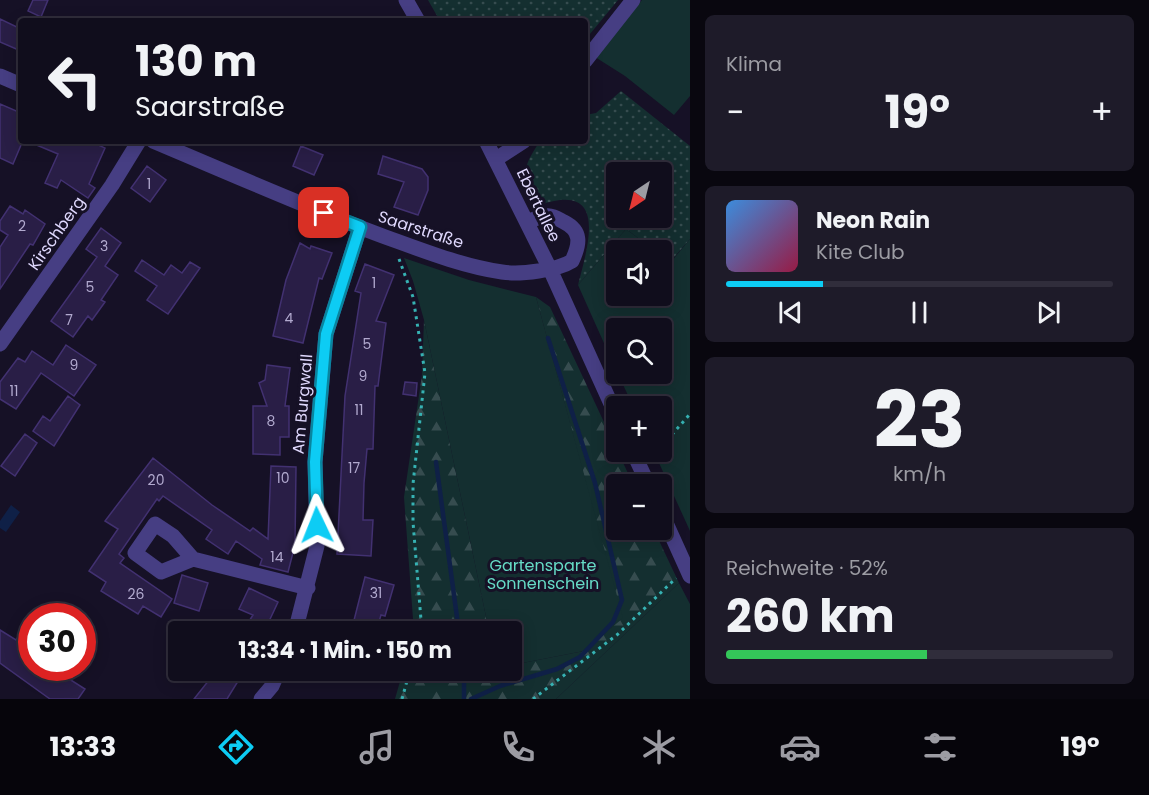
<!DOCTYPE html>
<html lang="de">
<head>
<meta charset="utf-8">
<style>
  body { margin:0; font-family:Poppins,sans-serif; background:#1e1b29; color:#f1f3f6; height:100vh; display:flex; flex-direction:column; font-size:22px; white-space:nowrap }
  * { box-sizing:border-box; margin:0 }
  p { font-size:20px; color:#9c9ca3 }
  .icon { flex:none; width:33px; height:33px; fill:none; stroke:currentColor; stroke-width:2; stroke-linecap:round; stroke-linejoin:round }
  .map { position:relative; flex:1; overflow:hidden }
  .side { display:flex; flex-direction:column; gap:15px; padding:15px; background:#09070f; width:459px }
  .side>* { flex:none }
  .banner { position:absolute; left:18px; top:18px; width:570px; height:126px; border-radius:6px; box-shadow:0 3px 15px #0003,0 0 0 2px #302d3b; background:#100d1c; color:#f1f3f6; overflow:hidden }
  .needle { width:39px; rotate:215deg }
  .fabs { position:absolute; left:606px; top:162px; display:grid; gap:12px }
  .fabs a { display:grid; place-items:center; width:66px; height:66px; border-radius:6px; background:#100d1c; box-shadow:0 3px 15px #0003,0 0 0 2px #302d3b; font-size:30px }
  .speed { position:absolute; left:18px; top:603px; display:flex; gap:12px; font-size:30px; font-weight:700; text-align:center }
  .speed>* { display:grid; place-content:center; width:78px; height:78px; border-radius:50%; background:#100d1c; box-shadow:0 3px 15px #0003,0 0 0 2px #302d3b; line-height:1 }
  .speed .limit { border:9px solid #d22; background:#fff; color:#111 }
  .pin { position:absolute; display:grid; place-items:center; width:51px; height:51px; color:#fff; margin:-26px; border-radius:12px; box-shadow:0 3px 9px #0006 }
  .me { position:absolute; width:66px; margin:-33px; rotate:358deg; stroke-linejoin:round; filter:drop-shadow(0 0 4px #0008) }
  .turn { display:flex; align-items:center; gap:21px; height:126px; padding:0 18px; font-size:27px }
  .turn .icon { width:78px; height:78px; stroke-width:2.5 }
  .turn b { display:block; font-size:42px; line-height:51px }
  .big { font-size:45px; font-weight:700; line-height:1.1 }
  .side .card { flex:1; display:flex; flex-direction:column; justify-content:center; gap:9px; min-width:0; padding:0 21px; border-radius:9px; background:#1e1b29 }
  .side .dial { align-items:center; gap:0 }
  .dial b { font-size:78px; line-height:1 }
  .song { display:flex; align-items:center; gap:18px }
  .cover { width:72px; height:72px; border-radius:9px; background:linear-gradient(135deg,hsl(210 70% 55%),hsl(340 70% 35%)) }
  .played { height:6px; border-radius:3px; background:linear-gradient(90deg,#0dccf4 25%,#302d3b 25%) }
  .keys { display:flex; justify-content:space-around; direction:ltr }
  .heat { display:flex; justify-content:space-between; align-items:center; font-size:33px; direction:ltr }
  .charge { height:9px; border-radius:4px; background:linear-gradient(90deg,#34c759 52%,#302d3b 0) }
  .trip { position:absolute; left:168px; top:621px; width:354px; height:60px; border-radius:6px; background:#100d1c; box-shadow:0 3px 15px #0003,0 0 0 2px #302d3b; font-weight:700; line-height:60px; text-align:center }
  .menu { display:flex; height:96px; justify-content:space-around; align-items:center; background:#06050b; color:#9c9ca3 }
  .menu .icon { width:42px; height:42px }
  .menu .selected { color:#0dccf4 }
  .menu b { font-size:27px; color:#f1f3f6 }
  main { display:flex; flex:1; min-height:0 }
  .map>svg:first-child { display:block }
  .grass { fill:url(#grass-dots); fill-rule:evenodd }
  .forest { fill:url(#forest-firs) }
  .green { fill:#142f30 }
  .water { fill:#0f2047 }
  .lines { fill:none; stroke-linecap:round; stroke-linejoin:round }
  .stream { stroke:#0f2047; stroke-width:4.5 }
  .building { fill:#291e46; stroke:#423171; stroke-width:1.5 }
  .path { stroke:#36b2b3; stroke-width:3; stroke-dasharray:3 4.5; stroke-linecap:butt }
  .minor { stroke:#463e83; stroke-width:15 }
  .route-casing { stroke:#08859f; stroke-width:15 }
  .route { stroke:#0dccf4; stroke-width:10 }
  .labels { text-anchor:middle; stroke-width:6; stroke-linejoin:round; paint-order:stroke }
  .number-label { font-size:14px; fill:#b2aacf }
  .street-label { font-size:16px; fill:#dfd8fd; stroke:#161126 }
  .park-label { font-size:16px; fill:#66dbc6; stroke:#161126 }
</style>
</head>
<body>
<main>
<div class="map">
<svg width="690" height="699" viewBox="0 0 690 699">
  <defs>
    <pattern id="grass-dots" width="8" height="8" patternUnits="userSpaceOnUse" patternTransform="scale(1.5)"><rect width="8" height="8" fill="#142f30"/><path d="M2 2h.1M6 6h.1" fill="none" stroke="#364c4f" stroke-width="1.8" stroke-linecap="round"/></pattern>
    <pattern id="forest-firs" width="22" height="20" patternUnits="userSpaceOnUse" patternTransform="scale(1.5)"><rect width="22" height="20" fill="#142f30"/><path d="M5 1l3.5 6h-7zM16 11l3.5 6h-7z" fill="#364c4f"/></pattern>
  </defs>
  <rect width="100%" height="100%" fill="#161126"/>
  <path class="grass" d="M428,0H618L585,40V21H440Z
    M621,91L690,146V239L669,263L662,257V250H654L626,229L578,285C588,246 609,181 540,205C524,172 519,173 540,141H585V115L596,113ZM616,172H662V218H616Z"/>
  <path class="forest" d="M536,297L550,307L633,484H616V530H654L679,583L556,699H395L403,671L512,670V665L584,651L622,618Z
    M424,320L489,631L414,632L404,497L422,375Z"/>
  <path class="green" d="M642,0H690V96L674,115L625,76L595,57Z
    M626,229L654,250H616V296H662V257L670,263L690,239V531L654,452H662V406H633L618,374H662V328H616V370L578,285Z
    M404,258L469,280L536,297L623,618L584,651L512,665V632L489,631L424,320L413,281Z
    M679,583L690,604V699H556Z"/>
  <path class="water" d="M11,505L20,512L6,532L0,528V521Z"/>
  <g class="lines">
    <path class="stream" d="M436,462L459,632
      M464,699V670
      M471,699L500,686L557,669L580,657L613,622L622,600L595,483L548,338"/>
  </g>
  <path class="building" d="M33,0H48L41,17L28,11Z
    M0,19L21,29V51L0,42Z
    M0,104L21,113V145L13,164L0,158Z
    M27,141H90L105,148L89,184L95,188L88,198L61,180L57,188L45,183L58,154Z
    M301,146L323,155L314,175L293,166Z
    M383,156L422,169L428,177V190L418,215L394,207L404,182L378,174Z
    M147,166L166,180L150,202L131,188Z
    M10,206L23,214L25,210L45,224L33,245L30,244L0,289V247L8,235L0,230V221Z
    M101,228L121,243L105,266L118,275L101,300L105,302L92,320L88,316L73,337L51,321L97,257L86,249Z
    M300,243L310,249L311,246L332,253L322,279L319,278L303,343L273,336L286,280Z
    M142,260L164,275L171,265L182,273L190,262L200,268L168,314L147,300L157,286L135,271Z
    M365,264L394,275L376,321L386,323L378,386H375L373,449H367L364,483L363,520H373L371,556L337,554L345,396L361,293L355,291Z
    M66,345L96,365L74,396L41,373L16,409L0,399V382L18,358L25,362L32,351L53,365Z
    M267,365L290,368L285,406H289V437H280V455L253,454V406H267L259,383L265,380Z
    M405,382L417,383L416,396L403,394Z
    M68,396L80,405L54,446L33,431L43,416L50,421Z
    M25,434L37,443L15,476L1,466Z
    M153,458L212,505L250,531L253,528L268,539L271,466L296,467L295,545L288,572L260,565L262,559L236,541L228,554L206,539L212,530L163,496L159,501L157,499L119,554L124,558L120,563L172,599L161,617L143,606L138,614L101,591L106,582L89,571L118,529L105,521Z
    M182,575L208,583L199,611L174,603Z
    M365,577L394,585L385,616L381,615L376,632H351Z
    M249,588L278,602L264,632H242L253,615L239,609Z
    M0,630L16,640L20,634L32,643V668H52L85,689L78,699H50L0,663Z
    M217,670H245L227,699H194Z"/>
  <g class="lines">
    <path class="path" d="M399,259L413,297L425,373L413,484V522L422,632
      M662,446L690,414
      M663,485L671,501
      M402,699L410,670
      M533,699L618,634L676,578"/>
    <path class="minor" d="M406,0L418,21
      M585,61L633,0
      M0,76L21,85
      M153,141C229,173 304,206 380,235C419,249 461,266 502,272C520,275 558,270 572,261C580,244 582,231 564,222C558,219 552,215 546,216C540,216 533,220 527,222
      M486,141L549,267L616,415
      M496,159L524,141
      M0,344L112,185L139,141
      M633,452L648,484
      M662,514L690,576
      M193,559L161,572L135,553L155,524L173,536L193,559L308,588
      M295,632L317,546L315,462L326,334L360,227
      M261,699L272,686L279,670"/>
  </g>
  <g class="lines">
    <defs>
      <path id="route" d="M317,525L315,462L326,334L360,227L324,213"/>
    </defs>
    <use href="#route" class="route-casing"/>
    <use href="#route" class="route"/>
  </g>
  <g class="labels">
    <g class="number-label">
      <text x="149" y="189">1</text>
      <text x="22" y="231">2</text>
      <text x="104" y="251">3</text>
      <text x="374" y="288">1</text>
      <text x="90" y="292">5</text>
      <text x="289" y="323">4</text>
      <text x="69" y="325">7</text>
      <text x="367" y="349">5</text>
      <text x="74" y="370">9</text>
      <text x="363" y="381">9</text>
      <text x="14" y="396">11</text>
      <text x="359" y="415">11</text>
      <text x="271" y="426">8</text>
      <text x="354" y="473">17</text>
      <text x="283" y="483">10</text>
      <text x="156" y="485">20</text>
      <text x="277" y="562">14</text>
      <text x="376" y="598">31</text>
      <text x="136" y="599">26</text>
    </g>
    <g class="street-label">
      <text transform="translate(539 205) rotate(64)" y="6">Ebertallee</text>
      <text transform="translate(421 229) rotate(18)" y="6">Saarstraße</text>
      <text transform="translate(56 233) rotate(-55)" y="6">Kirschberg</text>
      <text transform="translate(302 404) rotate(-85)" y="6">Am Burgwall</text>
    </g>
    <g class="park-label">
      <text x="543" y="571">Gartensparte<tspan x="543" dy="18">Sonnenschein</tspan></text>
    </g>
  </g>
</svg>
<div class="fabs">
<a><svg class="needle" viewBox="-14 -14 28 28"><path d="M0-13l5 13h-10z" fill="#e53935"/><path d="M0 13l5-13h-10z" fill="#9c9ca3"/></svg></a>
<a><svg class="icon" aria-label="sound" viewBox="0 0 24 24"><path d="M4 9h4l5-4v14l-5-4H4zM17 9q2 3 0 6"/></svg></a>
<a><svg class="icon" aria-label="search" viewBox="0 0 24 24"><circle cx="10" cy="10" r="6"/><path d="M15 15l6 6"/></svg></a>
<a>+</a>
<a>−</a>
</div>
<div class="speed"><div class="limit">30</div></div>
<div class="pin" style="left:324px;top:213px;background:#d93025"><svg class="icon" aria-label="arrive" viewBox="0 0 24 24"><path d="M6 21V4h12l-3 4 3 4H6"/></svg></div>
<svg class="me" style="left:317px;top:525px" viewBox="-20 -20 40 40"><path d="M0-17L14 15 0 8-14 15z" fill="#0dccf4" stroke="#fff" stroke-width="4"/></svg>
<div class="trip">13:34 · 1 Min. · 150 m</div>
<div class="banner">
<div class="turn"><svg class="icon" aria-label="left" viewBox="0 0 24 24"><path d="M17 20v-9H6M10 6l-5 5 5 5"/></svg><div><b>130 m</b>Saarstraße</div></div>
</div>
</div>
<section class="side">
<div class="card"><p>Klima</p>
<div class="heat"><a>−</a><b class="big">19°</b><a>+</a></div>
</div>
<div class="card">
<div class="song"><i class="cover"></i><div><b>Neon Rain</b><p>Kite Club</p></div></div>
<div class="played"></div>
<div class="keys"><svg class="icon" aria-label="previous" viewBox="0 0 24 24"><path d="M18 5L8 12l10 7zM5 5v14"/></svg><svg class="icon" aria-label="pause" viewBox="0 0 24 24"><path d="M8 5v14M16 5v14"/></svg><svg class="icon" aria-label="next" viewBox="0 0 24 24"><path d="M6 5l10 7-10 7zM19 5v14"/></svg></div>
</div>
<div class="card dial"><b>23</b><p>km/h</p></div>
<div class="card"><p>Reichweite · 52%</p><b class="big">260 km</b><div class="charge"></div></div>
</section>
</main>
<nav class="menu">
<b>13:33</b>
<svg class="icon selected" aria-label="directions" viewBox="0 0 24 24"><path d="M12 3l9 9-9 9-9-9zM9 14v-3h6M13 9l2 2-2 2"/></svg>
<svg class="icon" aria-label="music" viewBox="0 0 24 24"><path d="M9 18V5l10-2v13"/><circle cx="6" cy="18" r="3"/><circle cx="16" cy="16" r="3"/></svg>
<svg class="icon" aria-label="phone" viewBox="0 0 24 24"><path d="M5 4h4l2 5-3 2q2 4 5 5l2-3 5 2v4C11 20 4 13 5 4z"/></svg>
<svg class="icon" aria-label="climate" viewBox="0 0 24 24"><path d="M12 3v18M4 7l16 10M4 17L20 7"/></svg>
<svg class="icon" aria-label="car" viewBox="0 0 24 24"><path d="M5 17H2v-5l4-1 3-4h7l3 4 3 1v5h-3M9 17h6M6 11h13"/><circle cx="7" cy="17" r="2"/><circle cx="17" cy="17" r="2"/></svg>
<svg class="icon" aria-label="filters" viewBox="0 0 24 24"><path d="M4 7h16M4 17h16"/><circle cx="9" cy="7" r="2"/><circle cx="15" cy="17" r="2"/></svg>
<b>19°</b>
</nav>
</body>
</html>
